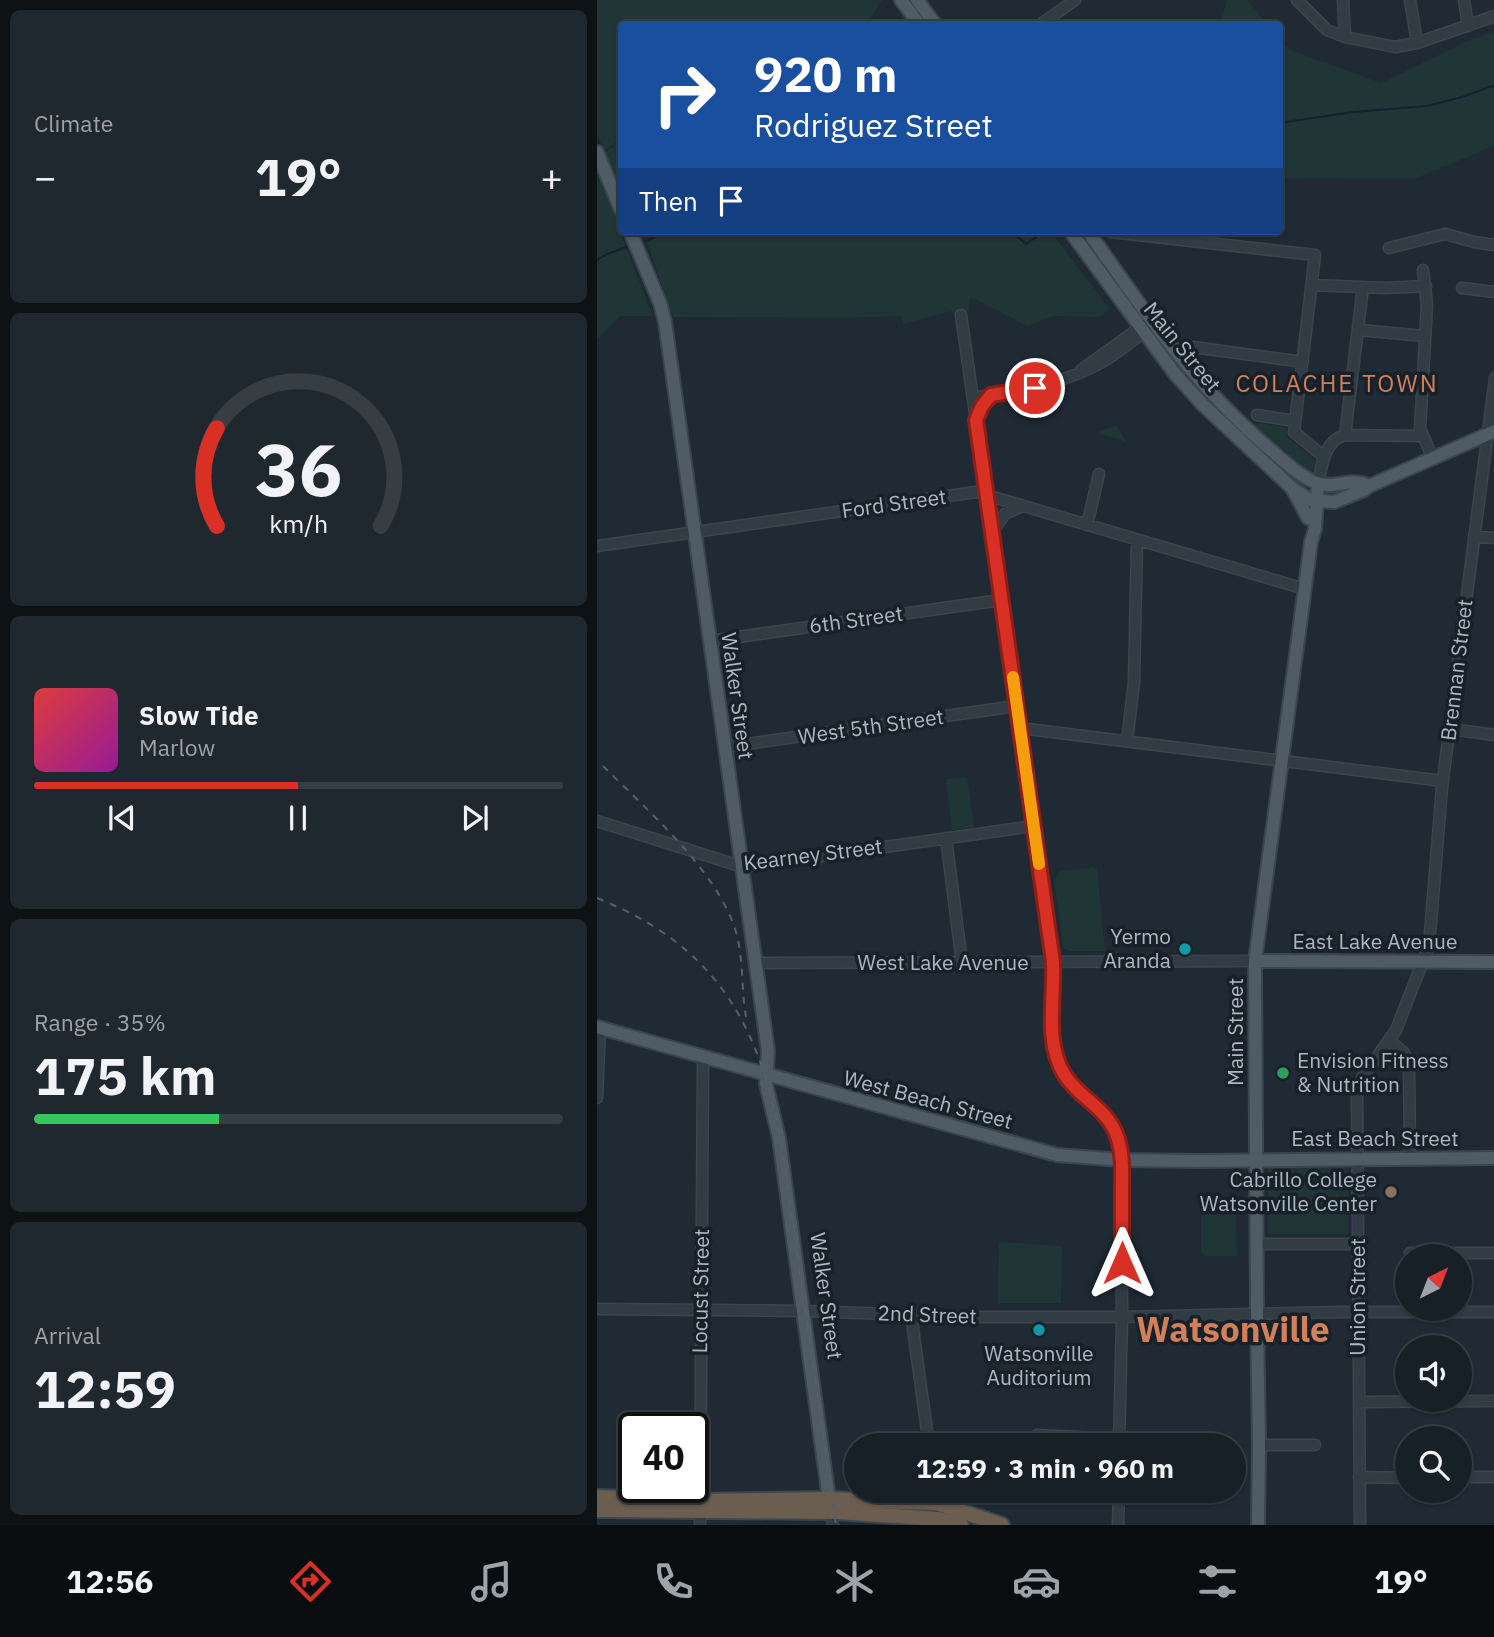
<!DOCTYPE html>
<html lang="en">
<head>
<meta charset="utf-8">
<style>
  body { margin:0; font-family:"IBM Plex Sans",sans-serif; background:#20282f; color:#f1f3f6; height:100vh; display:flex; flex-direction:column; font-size:26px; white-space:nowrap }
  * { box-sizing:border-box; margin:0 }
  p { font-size:23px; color:#9ea3a7 }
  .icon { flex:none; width:38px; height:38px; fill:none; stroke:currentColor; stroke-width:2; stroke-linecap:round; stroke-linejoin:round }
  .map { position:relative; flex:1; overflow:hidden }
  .side { display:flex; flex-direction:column; gap:10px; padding:10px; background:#0d1215; width:597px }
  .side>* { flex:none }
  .banner { position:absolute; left:21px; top:21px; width:665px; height:214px; border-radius:7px; box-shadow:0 2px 5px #0004,0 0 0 2px #363e44; background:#1a4fa0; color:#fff; overflow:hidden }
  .needle { width:46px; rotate:42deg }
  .buttons { position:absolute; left:798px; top:1244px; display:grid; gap:14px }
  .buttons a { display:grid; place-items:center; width:77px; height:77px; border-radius:50%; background:#172027; box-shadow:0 2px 5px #0004,0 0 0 2px #363e44; font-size:35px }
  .speed { position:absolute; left:21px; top:1412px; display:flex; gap:14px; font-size:35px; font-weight:700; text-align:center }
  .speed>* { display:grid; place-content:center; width:91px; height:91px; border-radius:50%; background:#172027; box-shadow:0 2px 5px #0004,0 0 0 2px #363e44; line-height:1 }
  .speed .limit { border:4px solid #111; border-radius:10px; background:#fff; color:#111 }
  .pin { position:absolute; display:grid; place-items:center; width:60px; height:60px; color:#fff; margin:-30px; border:4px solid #fff; border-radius:50%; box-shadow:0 2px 7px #0007 }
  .me { position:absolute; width:77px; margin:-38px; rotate:0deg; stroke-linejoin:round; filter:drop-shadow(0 0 5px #0008) }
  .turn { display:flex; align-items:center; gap:24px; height:147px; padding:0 21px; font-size:32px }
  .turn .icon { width:91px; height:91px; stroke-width:2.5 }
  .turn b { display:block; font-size:49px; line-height:60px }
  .then { display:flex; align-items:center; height:66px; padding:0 21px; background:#0003; gap:14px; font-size:26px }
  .big { font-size:52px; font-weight:700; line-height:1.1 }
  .side .tile { flex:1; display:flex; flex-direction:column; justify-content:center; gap:10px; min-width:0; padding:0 24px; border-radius:10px; background:#20282f }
  .side .dial { align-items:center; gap:0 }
  .dial svg { height:182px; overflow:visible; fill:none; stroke:#363e44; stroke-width:7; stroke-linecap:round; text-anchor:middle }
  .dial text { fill:#f1f3f6; stroke:none }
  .song { display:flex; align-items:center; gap:21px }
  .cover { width:84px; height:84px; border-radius:10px; background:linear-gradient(135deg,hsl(0 70% 55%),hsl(300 70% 35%)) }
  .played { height:7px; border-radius:4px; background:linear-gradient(90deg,#d93025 50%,#363e44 50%) }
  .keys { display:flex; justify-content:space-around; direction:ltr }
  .heat { display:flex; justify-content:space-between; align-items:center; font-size:38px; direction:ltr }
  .charge { height:10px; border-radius:5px; background:linear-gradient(90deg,#34c759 35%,#363e44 0) }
  .trip { position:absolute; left:247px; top:1433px; width:402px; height:70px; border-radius:35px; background:#172027; box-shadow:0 2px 5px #0004,0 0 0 2px #363e44; font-weight:700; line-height:70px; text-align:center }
  .dock { display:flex; height:112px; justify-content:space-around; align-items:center; background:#090d10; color:#9ea3a7 }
  .dock .icon { width:49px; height:49px }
  .dock .selected { color:#d93025 }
  .dock b { font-size:32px; color:#f1f3f6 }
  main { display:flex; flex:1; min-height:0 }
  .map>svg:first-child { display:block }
  .green { fill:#203535 }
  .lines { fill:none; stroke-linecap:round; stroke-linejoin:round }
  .stream { stroke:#132231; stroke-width:2 }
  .minor-casing { stroke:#3b454e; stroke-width:13 }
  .major-casing { stroke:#3b454e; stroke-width:16 }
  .highway-casing { stroke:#3d474f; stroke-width:18 }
  .minor { stroke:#323c45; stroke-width:10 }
  .major { stroke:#4f5b65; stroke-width:12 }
  .highway { stroke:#6b5d4f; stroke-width:14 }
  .rail { stroke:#54606c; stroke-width:2; stroke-dasharray:7 7; stroke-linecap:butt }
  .route-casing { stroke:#8d1f18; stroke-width:18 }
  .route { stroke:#d93025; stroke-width:12 }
  .slow { stroke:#f59e0b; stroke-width:12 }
  .culture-dot { fill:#0f9aa8; stroke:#182129; stroke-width:2.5 }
  .leisure-dot { fill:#2e9e5b; stroke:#182129; stroke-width:2.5 }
  .education-dot { fill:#8d6e63; stroke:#182129; stroke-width:2.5 }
  .labels { text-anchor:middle; stroke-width:7; stroke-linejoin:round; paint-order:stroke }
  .street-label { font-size:21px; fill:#abb7c3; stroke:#182129 }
  .poi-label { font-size:21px; fill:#abb7c3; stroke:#182129; text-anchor:end }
  .quarter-label { font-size:24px; letter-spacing:2px; fill:#d18058; stroke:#182129 }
  .town-label { font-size:35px; font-weight:bold; fill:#d18058; stroke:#182129 }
</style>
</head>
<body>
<main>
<section class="side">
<div class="tile"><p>Climate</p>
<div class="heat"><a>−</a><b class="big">19°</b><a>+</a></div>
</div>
<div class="tile dial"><svg viewBox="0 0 100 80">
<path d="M14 69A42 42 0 1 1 86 69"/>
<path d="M14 69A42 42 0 0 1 14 26" stroke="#d93025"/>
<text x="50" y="56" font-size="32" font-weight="700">36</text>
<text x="50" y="72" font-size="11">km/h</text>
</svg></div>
<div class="tile">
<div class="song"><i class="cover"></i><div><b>Slow Tide</b><p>Marlow</p></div></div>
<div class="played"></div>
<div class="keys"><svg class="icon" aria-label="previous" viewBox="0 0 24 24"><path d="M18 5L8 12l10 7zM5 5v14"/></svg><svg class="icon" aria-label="pause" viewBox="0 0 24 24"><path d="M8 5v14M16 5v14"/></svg><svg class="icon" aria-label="next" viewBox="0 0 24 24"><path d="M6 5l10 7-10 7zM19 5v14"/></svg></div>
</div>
<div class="tile"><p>Range · 35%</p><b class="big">175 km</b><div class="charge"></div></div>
<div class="tile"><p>Arrival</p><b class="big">12:59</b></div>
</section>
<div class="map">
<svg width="898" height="1525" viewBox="0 0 898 1525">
  <rect width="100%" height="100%" fill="#1f2a34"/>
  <path class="green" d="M0,0H285L270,24H24V139L7,150L0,133Z
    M630,0H650L670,24H623Z
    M897,31V146L817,179L683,178V39L693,50L784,83L869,42Z
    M24,142V231H37L24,235L56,316H23L0,339V157Z
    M46,231H453L513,309L503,317L456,316L430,326L376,298L372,299V311L356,313L355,311L306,324L304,316L244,318L76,317Z
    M665,423L690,428L689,436L718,460V468L714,470L708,468L658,426Z
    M520,426L530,442L503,434L502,431Z
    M370,777L377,827L355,830L349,779Z
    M497,867V869L500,868L508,951H472L466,948L457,880L463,871Z
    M671,1168H751V1234H671Z
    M604,1214H639L640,1256H608L604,1252Z
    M402,1242L465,1246L464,1303H401Z"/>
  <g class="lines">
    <path class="stream" d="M682,123L756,112L830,106L865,97L898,85
      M414,231L429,244L448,231
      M44,243L72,231
      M0,260L10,254L35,245"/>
    <defs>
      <path id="minor" d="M700,0L730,30L748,37L746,0
        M813,0L820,43
        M867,0L871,26
        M444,24L478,0
        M748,37L798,47L820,43L898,16
        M514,232L718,255L697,432L727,457
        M792,248L848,234L877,242L898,245
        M826,270L830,305L823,429L836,458
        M715,285L788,288L829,286
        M865,288L898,292
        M364,315L455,954L456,1039L460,1060L473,1083L512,1119L524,1151L525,1317L522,1446
        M762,330L828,336
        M596,347L706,362
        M484,370L548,324
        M376,398C433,388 482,383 529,346C536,340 544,335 550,328
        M660,415L698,421
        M748,435L824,436
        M721,484C725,465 727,441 748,435L766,287
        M490,525L502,474
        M395,532L408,514L425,506
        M877,536L898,538
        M0,546L379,492L708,589
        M113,641L404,600
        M423,728L846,781
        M853,729L898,735
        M530,741L537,682L540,540
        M128,747L420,706
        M0,821L146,867L437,826
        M349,838L365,963
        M159,963L658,961
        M793,1041L807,1053L812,1063L813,1158
        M0,1098L3,1028
        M660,1244H762
        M813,1253H898
        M0,1309L206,1311L376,1317H525L744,1312H898
        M314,1314L332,1446
        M762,1402L898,1401
        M440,1435L522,1439
        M662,1445H718
        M762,1477L810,1478
        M863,1477H898
        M338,1491L340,1503
        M234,1512L236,1525
        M103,1525L106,1058
        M521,1525L522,1491
        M763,1525L760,1092L765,1078L799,1030L832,946L845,787L898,378"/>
      <path id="major" d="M304,0L322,24
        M320,0L338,24
        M0,152L24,210
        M33,231L63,303L68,322L171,1051L169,1084L182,1138L233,1506
        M473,231L578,374L606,405L695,488L713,500L737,502L767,490L772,486L898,431
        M491,231C546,310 595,382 668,445C684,458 701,476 720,483C739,490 753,476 772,486
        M696,490L711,518
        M658,961L898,962
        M0,1027L460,1155L525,1160L601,1161L898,1158
        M661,1525L662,1445L660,1315L658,961L714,542L718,529L721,484"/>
      <path id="highway" d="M0,1497L103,1501L232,1499L340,1503L405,1525
        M0,1510L241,1512L341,1519L364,1525"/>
    </defs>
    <use href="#minor" class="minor-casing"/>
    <use href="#major" class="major-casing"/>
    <use href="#highway" class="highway-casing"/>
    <use href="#minor" class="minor"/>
    <use href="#major" class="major"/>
    <use href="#highway" class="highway"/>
    <path class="rail" d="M6,766C50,810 121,871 139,932C147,960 144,989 149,1017
      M0,898C117,945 161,1021 184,1140L239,1525"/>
  </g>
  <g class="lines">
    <defs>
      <path id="route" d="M438,388L394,395L385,406L379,420L456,962C458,998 447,1041 467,1074C483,1100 511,1107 521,1139C526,1155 525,1171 525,1188C525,1213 525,1238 525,1263"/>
    </defs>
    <use href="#route" class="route-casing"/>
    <use href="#route" class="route"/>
    <path class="slow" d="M416,677L442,864"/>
  </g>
  <g class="culture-dot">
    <circle cx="588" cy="949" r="7"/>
    <circle cx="442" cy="1330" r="7"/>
  </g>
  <circle class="leisure-dot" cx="686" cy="1073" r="7"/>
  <circle class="education-dot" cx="794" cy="1192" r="7"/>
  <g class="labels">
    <g class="street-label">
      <text transform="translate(585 347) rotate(51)" y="7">Main Street</text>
      <text transform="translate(297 504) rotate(-8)" y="7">Ford Street</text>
      <text transform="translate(259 620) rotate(-8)" y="7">6th Street</text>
      <text transform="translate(860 670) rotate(-83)" y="7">Brennan Street</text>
      <text transform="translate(140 696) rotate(82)" y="7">Walker Street</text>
      <text transform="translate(274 727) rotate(-8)" y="7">West 5th Street</text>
      <text transform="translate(216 855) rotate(-7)" y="7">Kearney Street</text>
      <text x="778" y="949">East Lake Avenue</text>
      <text x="346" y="970">West Lake Avenue</text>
      <text transform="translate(639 1032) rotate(-90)" y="7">Main Street</text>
      <text transform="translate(331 1100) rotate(15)" y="7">West Beach Street</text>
      <text x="778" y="1146">East Beach Street</text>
      <text transform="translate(104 1291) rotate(-89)" y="7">Locust Street</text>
      <text transform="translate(229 1296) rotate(82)" y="7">Walker Street</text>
      <text transform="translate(761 1297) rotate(-90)" y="7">Union Street</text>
      <text transform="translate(330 1315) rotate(2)" y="7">2nd Street</text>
    </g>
    <g class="poi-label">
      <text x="574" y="944">Yermo<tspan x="574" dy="24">Aranda</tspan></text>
      <text x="700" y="1068" text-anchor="start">Envision Fitness<tspan x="700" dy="24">&amp; Nutrition</tspan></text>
      <text x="780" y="1187">Cabrillo College<tspan x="780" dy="24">Watsonville Center</tspan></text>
      <text x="442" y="1361" text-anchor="middle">Watsonville<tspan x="442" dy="24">Auditorium</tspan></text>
    </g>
    <g class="quarter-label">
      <text x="740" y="392">COLACHE TOWN</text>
    </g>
    <g class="town-label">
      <text x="636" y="1342">Watsonville</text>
    </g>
  </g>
</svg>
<div class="buttons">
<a><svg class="needle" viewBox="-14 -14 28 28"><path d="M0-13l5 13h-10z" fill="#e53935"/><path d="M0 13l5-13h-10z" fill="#9ea3a7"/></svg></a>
<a><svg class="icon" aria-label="sound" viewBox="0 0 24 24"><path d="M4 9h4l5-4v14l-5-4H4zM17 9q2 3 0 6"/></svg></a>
<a><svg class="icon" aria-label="search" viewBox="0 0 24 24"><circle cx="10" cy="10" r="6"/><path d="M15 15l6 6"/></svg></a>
</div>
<div class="speed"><div class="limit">40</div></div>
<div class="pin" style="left:438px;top:388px;background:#d93025"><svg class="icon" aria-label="arrive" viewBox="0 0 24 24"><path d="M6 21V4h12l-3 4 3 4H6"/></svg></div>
<svg class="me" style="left:525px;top:1263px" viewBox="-20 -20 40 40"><path d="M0-17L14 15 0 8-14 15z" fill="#d93025" stroke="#fff" stroke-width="4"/></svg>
<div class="trip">12:59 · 3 min · 960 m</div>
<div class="banner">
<div class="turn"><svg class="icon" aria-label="right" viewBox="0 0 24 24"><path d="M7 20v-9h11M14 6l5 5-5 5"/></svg><div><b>920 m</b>Rodriguez Street</div></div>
<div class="then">Then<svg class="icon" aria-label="arrive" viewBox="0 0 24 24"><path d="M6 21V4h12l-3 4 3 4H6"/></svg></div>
</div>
</div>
</main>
<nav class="dock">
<b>12:56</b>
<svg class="icon selected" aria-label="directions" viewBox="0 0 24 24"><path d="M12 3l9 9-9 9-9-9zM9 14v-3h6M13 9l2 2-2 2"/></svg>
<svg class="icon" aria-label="music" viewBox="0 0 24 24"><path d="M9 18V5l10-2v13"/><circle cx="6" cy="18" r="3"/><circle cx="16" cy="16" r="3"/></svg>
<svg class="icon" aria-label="phone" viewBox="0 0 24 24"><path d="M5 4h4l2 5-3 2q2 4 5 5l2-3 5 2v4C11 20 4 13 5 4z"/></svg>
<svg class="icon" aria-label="climate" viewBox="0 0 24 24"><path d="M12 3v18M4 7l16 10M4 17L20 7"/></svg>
<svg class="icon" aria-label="car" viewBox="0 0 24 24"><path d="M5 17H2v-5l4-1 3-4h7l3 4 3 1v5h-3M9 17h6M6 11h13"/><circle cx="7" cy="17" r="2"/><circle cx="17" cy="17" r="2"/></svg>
<svg class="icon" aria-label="filters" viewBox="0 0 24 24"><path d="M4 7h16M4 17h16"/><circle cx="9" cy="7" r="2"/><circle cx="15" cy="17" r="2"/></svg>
<b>19°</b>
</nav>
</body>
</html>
